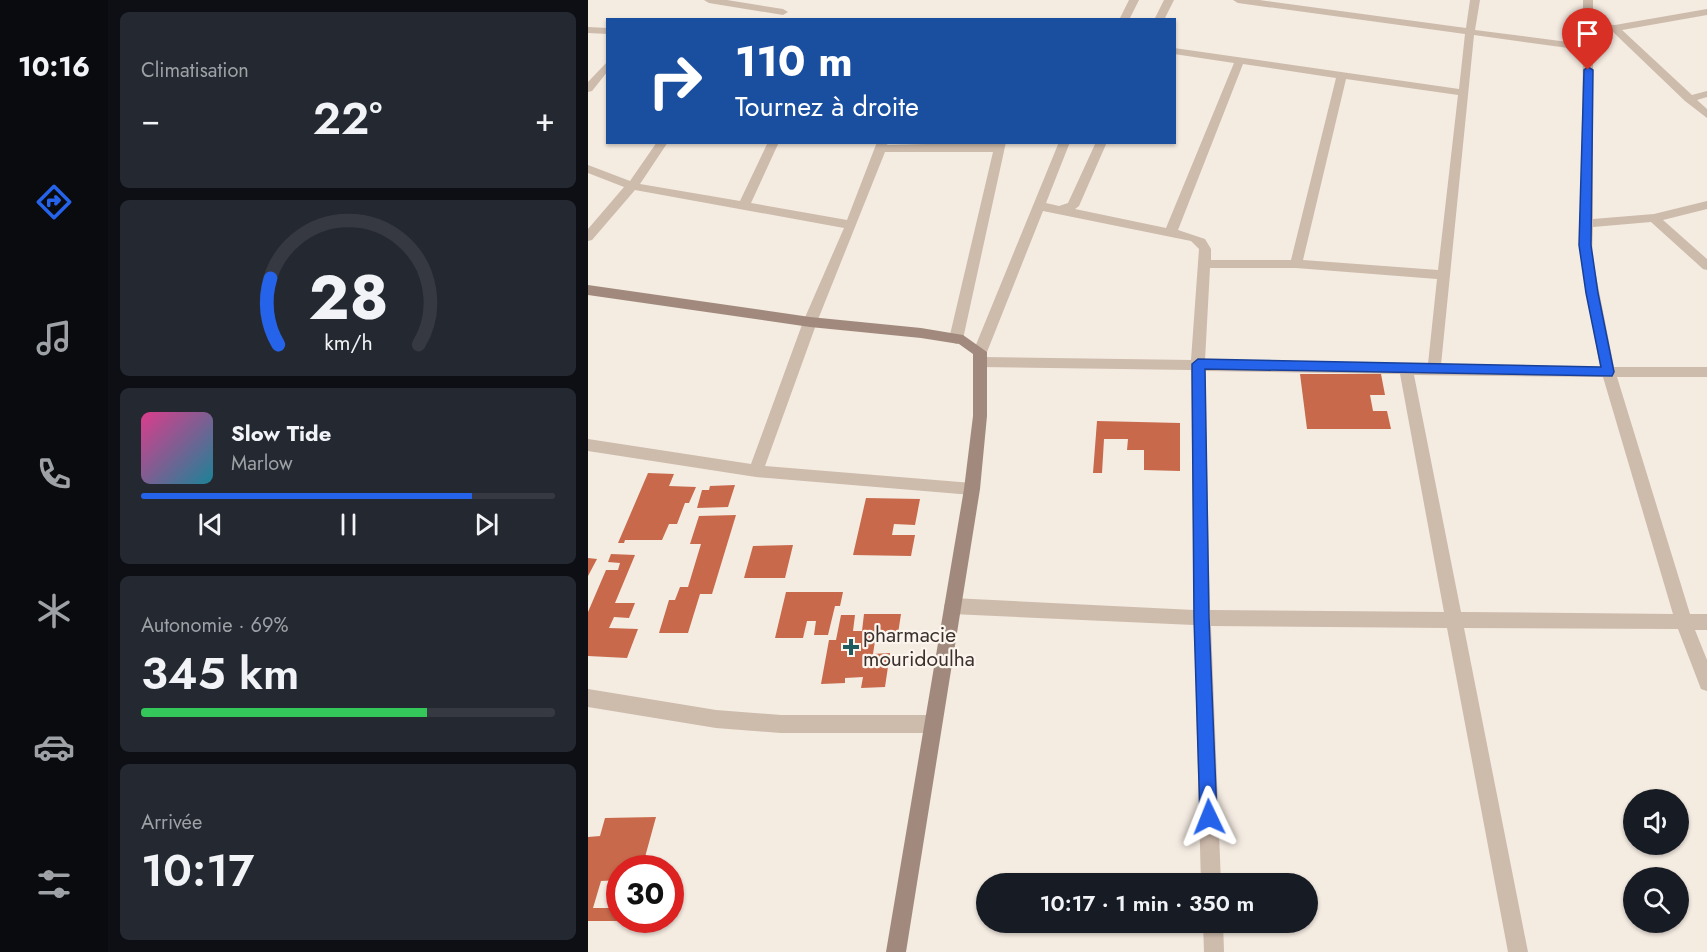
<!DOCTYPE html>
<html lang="fr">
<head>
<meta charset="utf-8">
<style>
  body { margin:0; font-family:Jost,sans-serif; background:#242831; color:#f1f3f6; height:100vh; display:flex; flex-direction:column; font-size:22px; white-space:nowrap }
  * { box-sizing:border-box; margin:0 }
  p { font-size:20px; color:#9ea1a6 }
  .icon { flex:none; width:33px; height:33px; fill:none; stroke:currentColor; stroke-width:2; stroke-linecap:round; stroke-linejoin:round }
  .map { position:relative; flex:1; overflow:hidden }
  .panel { display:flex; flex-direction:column; gap:12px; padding:12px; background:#0d0f14; width:480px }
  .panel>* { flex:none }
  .hud { position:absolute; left:18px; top:18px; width:570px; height:126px; border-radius:0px; box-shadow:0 2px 4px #0004; background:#1a4fa0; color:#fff; overflow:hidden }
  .fabs { position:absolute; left:1035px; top:789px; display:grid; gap:12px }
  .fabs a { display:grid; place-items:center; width:66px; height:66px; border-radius:50%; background:#171b24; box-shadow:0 2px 4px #0004; font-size:30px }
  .speed { position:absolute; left:18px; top:855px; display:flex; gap:12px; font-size:30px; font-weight:700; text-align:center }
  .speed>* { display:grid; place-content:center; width:78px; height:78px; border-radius:50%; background:#171b24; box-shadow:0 2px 4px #0004; line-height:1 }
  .speed .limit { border:9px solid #d22; background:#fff; color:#111 }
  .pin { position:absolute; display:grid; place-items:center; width:51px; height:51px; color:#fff; margin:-62px -26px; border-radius:50% 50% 50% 0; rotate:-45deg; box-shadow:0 0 6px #0007 }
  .pin .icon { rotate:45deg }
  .me { position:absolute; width:66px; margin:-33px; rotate:358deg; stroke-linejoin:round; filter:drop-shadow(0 0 4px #0008) }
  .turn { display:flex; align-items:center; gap:21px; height:126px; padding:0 30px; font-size:27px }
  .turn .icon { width:78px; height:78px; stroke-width:2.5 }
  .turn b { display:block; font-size:42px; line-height:51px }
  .big { font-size:45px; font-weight:600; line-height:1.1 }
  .panel .widget { flex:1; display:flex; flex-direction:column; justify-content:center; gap:9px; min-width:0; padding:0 21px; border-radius:9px; background:#242831 }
  .panel .dial { align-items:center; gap:0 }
  .dial svg { height:156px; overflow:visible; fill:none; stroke:#363941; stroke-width:7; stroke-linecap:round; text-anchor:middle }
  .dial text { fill:#f1f3f6; stroke:none }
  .song { display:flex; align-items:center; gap:18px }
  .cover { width:72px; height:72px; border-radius:9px; background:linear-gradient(135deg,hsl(330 70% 55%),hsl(190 70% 35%)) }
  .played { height:6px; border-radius:3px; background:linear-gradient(90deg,#2563eb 80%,#363941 80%) }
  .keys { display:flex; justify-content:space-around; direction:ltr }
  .heat { display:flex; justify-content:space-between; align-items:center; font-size:33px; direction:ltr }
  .charge { height:9px; border-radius:4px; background:linear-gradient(90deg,#34c759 69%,#363941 0) }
  .trip { position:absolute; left:388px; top:873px; width:342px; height:60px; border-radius:30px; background:#171b24; box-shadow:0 2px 4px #0004; font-weight:600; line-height:60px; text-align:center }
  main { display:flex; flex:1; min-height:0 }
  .menu { display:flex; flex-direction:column; width:108px; justify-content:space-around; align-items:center; background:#090b0e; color:#9ea1a6 }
  .menu .icon { width:42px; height:42px }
  .menu .selected { color:#2563eb }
  .menu b { font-size:27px; color:#f1f3f6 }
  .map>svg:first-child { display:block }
  .building { fill:#c8694b }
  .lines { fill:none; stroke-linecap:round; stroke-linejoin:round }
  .street { fill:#cdbbac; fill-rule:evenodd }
  .secondary { fill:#a18a7d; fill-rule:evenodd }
  .route { fill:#2563eb; stroke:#184099; stroke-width:1.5 }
  .poi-dot { fill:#1f5a5e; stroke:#fbf5ee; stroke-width:2 }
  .labels { text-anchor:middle; stroke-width:4.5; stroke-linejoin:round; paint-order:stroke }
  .poi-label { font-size:21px; fill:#3b302b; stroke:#fbf5ee; text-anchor:start }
</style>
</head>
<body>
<main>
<nav class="menu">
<b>10:16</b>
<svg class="icon selected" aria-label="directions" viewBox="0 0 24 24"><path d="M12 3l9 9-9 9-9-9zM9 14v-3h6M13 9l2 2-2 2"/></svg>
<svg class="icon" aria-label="music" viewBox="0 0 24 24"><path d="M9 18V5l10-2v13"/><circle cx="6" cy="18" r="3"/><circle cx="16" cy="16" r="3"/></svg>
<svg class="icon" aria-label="phone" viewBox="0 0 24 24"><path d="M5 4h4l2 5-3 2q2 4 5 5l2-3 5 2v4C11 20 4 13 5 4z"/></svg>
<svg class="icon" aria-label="climate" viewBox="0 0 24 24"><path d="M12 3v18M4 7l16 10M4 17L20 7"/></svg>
<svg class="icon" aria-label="car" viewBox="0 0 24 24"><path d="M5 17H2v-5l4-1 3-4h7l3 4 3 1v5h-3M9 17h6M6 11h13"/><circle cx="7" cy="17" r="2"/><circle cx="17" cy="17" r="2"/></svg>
<svg class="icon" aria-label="filters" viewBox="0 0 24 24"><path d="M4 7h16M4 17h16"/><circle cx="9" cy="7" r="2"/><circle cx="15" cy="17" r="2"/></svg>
</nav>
<section class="panel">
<div class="widget"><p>Climatisation</p>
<div class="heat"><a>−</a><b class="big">22°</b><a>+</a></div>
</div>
<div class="widget dial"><svg viewBox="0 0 100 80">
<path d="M14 69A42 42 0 1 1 86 69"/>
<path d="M14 69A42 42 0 0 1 10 35" stroke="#2563eb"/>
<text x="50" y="56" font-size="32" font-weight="700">28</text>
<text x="50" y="72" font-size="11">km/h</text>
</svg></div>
<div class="widget">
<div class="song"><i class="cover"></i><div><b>Slow Tide</b><p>Marlow</p></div></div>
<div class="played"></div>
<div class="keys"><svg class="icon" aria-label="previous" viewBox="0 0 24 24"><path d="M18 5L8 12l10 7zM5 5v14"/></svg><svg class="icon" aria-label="pause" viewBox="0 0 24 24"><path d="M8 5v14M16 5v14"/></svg><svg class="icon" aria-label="next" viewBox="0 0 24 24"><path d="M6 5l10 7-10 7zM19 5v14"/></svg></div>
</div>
<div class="widget"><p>Autonomie · 69%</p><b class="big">345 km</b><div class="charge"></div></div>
<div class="widget"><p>Arrivée</p><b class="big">10:17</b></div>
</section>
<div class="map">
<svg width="1119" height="952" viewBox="0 0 1119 952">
  <rect width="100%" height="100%" fill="#f4ebe1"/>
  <path class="building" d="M712,374H793L797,395H782L785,411H799L803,429H719Z
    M509,421L592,423V471L556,470V450H539L540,439H516L514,473H505Z
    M60,473L86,474L81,486L108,487L101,503H97L89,524H81L74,540H37L36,543H30Z
    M147,485L140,507L109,508L114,490H121L122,486Z
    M278,498L332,499L327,525L306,524L304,535H327L323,556L265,555Z
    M148,515L124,594H112L100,633H71L81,600H87L92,587H100L113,544H102L111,516Z
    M205,545L197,578H156L165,546Z
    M23,554L47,555L27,603H47L41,618L26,617L21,628L50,629L39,658L0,656V612L18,570H30L32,563L20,562Z
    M0,558L9,559L0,576Z
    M198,592H255L252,606H247L240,635H226L228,621H219L215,638H187Z
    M276,614H313L309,640L287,641L285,654L302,653L297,687L273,688L275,677L257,678V683L233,684L241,640H248L253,615H267L265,631H274Z
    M68,817L54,868H32V880L13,881L5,908H32V921H0V837L12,836L17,818Z"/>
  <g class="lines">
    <path class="street" d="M116,0H139L195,9L200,12L195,15L121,3Z
      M541,0H551L541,20H531Z
      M576,0H586L576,20H566Z
      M645,0H671L878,28L882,0H892L887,30L995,44V0H1005V24L1027,25L1119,9V15L1034,30L1104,95L1119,91V97L1109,100L1119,109V118L1097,101L1024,31L1005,30V219L1066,214L1119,201V209L1075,220L1119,259V270L1115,269L1063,222L1005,227L1004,255L1026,367H1119V377H1029L1102,614H1119V630H1107L1119,660V691L1113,689L1090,629L876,628L940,952H920L859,628L623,626L633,884H613L606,625L364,614L358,611L356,606L358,601L364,598L606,610L603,370L393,367L386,362L393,357L603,360L611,249L603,241L455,211L399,352L397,356H387L385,352L471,142H482L458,203L471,206L480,203L508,142H519L491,206L487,209L578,228L646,63L586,54V48L871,89L877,34L650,3ZM886,35L995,50L992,255L1012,367L853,365ZM655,64L748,78L703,260H623V249L617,239L590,230ZM758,79L870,95L850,270L715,260ZM622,268H708L849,279L840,364L617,360ZM617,371L812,374L856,612L622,610ZM826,375L1015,377L1085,614L873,612Z
      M0,27L20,28V34L0,33Z
      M20,61V71L4,91L0,92V82Z
      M69,142H80L52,184L152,201L180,142H191L163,203L259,220L289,142H300L299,145L418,142L375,339L368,344L361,339L405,152H297L229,322L177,466L384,483L389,485L392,489L389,493L384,495L168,477L0,451V439L163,464L215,322L256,228L47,190L4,240L0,241V229L36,187L0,173V165L42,181Z
      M0,689L128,710L193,715H345L351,718L354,724L351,730L345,733H193L128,728L0,707Z
      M615,922H635L636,952H616Z"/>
    <path class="secondary" d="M0,285L222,317L333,328L375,335L399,352V416L392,489L318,952H298L376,489L385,416V354L371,344L333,338L222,327L0,295Z"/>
  </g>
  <path class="route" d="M1000,67L1005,70L1003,245L1010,293L1026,372L1024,376L617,369L621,618L629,817L627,823L621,826L615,823L612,817L606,618L604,364L610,359L1013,367L998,293L991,245L996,70Z"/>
  <path class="poi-dot" d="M260 638h6v6h6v6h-6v6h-6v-6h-6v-6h6z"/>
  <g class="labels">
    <g class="poi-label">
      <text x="275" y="642">pharmacie<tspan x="275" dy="24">mouridoulha</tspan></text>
    </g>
  </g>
</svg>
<div class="fabs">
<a><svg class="icon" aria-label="sound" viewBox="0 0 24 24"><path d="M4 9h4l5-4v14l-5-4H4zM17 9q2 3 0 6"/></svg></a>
<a><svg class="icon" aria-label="search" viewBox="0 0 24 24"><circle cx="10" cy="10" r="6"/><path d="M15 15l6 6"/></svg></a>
</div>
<div class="speed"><div class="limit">30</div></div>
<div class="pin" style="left:1000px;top:70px;background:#d93025"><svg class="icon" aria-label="arrive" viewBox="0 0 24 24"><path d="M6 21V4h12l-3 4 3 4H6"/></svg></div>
<svg class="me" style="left:621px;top:817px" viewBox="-20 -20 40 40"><path d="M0-17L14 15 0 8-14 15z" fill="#2563eb" stroke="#fff" stroke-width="4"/></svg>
<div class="trip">10:17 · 1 min · 350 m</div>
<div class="hud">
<div class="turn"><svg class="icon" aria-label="right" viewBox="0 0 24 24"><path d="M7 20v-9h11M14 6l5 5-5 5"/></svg><div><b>110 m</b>Tournez à droite</div></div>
</div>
</div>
</main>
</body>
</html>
